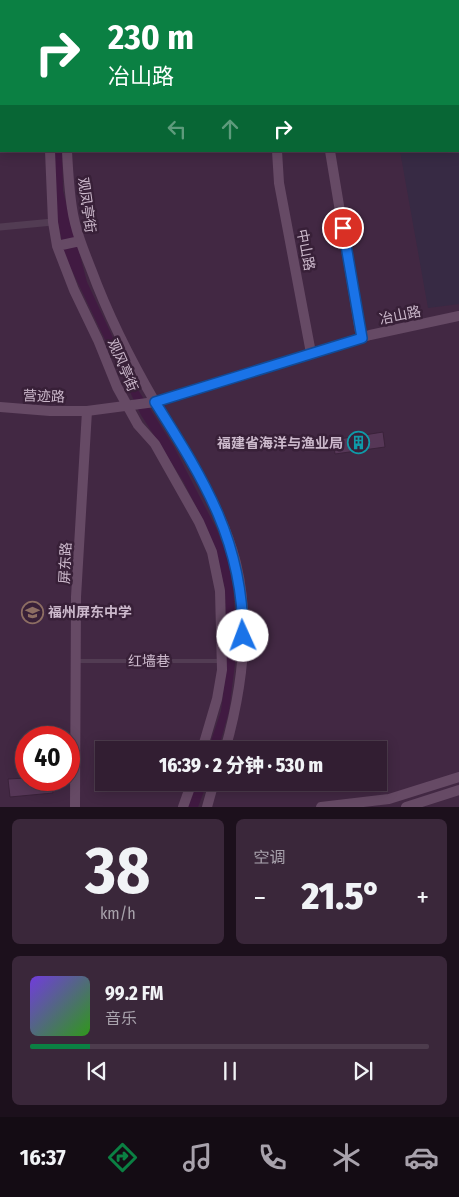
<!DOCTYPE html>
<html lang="zh">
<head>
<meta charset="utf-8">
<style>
  body { margin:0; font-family:"Fira Sans Condensed","Noto Sans SC",sans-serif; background:#3a273a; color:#f1f3f6; height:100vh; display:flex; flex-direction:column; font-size:19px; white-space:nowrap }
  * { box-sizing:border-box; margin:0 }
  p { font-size:16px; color:#a8a2ac }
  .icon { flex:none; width:28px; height:28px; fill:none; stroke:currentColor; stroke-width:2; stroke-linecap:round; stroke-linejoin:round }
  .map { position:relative; height:807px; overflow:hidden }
  .drawer { display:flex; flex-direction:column; gap:12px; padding:12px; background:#1c101c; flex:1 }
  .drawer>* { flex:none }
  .top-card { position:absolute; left:0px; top:0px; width:460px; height:152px; box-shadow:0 2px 12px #0003,0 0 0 1px #4d3c4d; background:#0b8043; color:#fff; overflow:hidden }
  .speed { position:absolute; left:15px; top:726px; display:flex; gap:10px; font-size:25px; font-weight:700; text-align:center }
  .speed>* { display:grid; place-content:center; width:65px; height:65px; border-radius:50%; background:#321e32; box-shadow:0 2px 12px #0003,0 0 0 1px #4d3c4d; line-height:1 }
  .speed .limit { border:8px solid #d22; background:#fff; color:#111 }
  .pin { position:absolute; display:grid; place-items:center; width:42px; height:42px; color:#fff; margin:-21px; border:2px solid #fff; border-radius:50%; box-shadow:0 1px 5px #0007 }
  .me { position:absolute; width:55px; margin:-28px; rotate:358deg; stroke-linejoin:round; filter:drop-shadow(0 0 4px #0008) }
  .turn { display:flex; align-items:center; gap:18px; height:105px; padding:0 25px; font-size:22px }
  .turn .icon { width:65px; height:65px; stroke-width:2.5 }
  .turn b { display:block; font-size:35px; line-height:42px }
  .lanes { display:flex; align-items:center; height:48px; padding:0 25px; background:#0003; justify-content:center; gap:25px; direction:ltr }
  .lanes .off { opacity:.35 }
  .big { font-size:38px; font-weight:800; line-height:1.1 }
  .drawer .widget { flex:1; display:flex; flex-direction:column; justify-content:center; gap:8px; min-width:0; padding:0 18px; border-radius:8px; background:#3a273a }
  .drawer .dial { align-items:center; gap:0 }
  .dial b { font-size:65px; line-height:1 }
  .song { display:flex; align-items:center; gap:15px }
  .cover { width:60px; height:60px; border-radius:8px; background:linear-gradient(135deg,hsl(260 70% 55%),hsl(110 70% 35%)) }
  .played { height:5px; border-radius:2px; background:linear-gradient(90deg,#0b8043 15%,#4d3c4d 15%) }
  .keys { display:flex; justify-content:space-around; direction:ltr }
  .heat { display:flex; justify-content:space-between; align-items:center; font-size:28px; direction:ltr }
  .drawer .tiles { flex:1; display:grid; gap:12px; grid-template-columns:1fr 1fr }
  .widget:last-child { grid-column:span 2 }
  .trip { position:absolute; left:95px; top:741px; width:292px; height:50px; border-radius:0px; background:#321e32; box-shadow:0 2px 12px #0003,0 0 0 1px #4d3c4d; font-weight:800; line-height:50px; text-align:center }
  .dock { display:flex; height:80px; justify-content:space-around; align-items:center; background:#140c14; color:#a8a2ac }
  .dock .icon { width:35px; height:35px }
  .dock .current { color:#0b8043 }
  .dock b { font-size:22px; color:#f1f3f6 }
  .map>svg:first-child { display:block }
  .green { fill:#372a44 }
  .water { fill:#411a42 }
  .building { fill:#563757; stroke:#3a223a }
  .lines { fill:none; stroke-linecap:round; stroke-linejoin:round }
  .path { stroke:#4f435c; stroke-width:1; stroke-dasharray:4 4; stroke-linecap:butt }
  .lane { stroke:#523c53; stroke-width:4 }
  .street { stroke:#523c53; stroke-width:7 }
  .secondary { stroke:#664a65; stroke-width:10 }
  .route-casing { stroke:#114b97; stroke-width:12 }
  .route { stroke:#1a73e8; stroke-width:9 }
  .labels { text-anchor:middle; stroke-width:5; stroke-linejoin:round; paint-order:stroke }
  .street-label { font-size:14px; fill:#ccb9cc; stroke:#382038 }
  .poi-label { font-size:14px; font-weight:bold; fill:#ccb9cc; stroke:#382038; text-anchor:end }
</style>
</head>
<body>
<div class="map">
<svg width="459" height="807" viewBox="0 0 459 807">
  <rect width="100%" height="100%" fill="#422843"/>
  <path class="green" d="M459,125V304L428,308L400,151H459Z"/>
  <path class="water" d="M52,151H62L63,191L87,282L135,385L174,447L216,528L227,556L233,588L237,647L229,711L218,750H208L221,711L225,680L227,650L225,589L217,555L202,518L183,481L141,415L65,256L56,213Z
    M196,783H207L198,807H187Z"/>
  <path class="building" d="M383,432L385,447L335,454L333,440Z
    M26,778V780H51L53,793L10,797L8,779Z"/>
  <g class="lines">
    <path class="path" d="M0,5H1"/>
    <path class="lane" d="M76,661H221"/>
    <path class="street" d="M153,0L154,1
      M374,0L375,1
      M0,123H1
      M0,227L53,222"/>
    <path class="secondary" d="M43,0V1
      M59,0L60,1
      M279,0V1
      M50,151L53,222L57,246L74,290L98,340L117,387L138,425L155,444L199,522L212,552L220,591L222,670L217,699L202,750
      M67,151C68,170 69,189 72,208C75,229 83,249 91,269C108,315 130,359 155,402C186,454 221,504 236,563C251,624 242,690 225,750
      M277,151L279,183L311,353
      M330,151L361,338
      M57,246L80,241
      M0,407L50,411H87L155,402L370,335L459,316
      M75,807L76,597L87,411
      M183,807L192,782
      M207,807L214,782
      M321,807L389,799L459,777
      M406,807L459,790"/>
  </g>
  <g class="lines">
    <defs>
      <path id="route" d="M243,636C243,541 204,480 155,402L362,338L343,228"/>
    </defs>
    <use href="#route" class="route-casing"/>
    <use href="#route" class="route"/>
  </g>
  <defs>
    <symbol id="building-ring" viewBox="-11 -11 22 22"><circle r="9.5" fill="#382038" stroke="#0f9aa8" stroke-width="1.5"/><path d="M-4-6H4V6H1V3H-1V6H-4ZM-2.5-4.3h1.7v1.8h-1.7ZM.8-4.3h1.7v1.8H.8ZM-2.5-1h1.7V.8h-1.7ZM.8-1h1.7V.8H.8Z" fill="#0f9aa8"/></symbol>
    <symbol id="school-ring" viewBox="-11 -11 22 22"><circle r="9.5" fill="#382038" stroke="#8d6e63" stroke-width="1.5"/><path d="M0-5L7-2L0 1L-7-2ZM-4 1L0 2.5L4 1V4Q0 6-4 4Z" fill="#8d6e63"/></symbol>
  </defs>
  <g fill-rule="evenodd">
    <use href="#building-ring" x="346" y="430" width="25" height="25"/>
    <use href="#school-ring" x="20" y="600" width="25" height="25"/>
  </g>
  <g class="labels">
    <g class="street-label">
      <text transform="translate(87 205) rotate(82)" y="5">观凤亭街</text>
      <text transform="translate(306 250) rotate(79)" y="5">中山路</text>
      <text transform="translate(400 315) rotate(-12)" y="5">冶山路</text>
      <text transform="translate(123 365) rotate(67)" y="5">观风亭街</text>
      <text transform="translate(44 396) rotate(2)" y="5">营迹路</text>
      <text transform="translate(65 563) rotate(-87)" y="5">屏东路</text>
      <text x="149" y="666">红墙巷</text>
    </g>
    <g class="poi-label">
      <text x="343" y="448">福建省海洋与渔业局</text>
      <text x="48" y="617" text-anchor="start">福州屏东中学</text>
    </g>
  </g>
</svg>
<div class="speed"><div class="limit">40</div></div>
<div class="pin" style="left:343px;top:228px;background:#d93025"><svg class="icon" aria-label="arrive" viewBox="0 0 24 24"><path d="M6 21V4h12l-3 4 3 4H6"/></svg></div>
<svg class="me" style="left:243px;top:636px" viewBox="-20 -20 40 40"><circle r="19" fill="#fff"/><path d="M0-13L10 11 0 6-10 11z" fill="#1a73e8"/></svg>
<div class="trip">16:39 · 2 分钟 · 530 m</div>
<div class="top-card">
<div class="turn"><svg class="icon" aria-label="right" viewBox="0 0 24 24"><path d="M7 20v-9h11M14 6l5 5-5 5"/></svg><div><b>230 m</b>冶山路</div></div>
<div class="lanes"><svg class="icon off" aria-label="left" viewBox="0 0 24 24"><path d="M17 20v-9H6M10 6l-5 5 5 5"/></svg><svg class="icon off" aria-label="ahead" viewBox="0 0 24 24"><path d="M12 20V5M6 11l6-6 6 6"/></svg><svg class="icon" aria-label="right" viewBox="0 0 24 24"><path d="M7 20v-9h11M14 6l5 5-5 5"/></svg></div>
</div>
</div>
<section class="drawer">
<div class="tiles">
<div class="widget dial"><b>38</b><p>km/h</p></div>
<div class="widget"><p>空调</p>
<div class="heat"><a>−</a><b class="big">21.5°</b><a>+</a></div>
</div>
<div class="widget">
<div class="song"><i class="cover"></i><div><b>99.2 FM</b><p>音乐</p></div></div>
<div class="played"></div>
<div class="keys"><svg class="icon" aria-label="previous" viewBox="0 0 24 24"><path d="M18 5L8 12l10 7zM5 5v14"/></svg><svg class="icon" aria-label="pause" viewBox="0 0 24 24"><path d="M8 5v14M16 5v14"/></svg><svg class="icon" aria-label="next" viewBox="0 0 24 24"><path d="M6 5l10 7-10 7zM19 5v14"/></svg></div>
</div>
</div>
</section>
<nav class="dock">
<b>16:37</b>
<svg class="icon current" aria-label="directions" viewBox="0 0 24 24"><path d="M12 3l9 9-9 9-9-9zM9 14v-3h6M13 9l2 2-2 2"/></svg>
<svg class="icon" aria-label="music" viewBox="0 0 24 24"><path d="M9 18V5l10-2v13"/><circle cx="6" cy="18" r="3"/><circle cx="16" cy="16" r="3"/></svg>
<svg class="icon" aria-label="phone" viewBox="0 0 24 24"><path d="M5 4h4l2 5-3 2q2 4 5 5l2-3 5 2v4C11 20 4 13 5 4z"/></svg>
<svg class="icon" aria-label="climate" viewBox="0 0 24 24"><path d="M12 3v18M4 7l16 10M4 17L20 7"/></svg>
<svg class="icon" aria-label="car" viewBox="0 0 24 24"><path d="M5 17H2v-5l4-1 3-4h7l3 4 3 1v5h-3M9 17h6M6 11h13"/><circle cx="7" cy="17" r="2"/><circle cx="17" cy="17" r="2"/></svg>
</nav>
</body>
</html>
